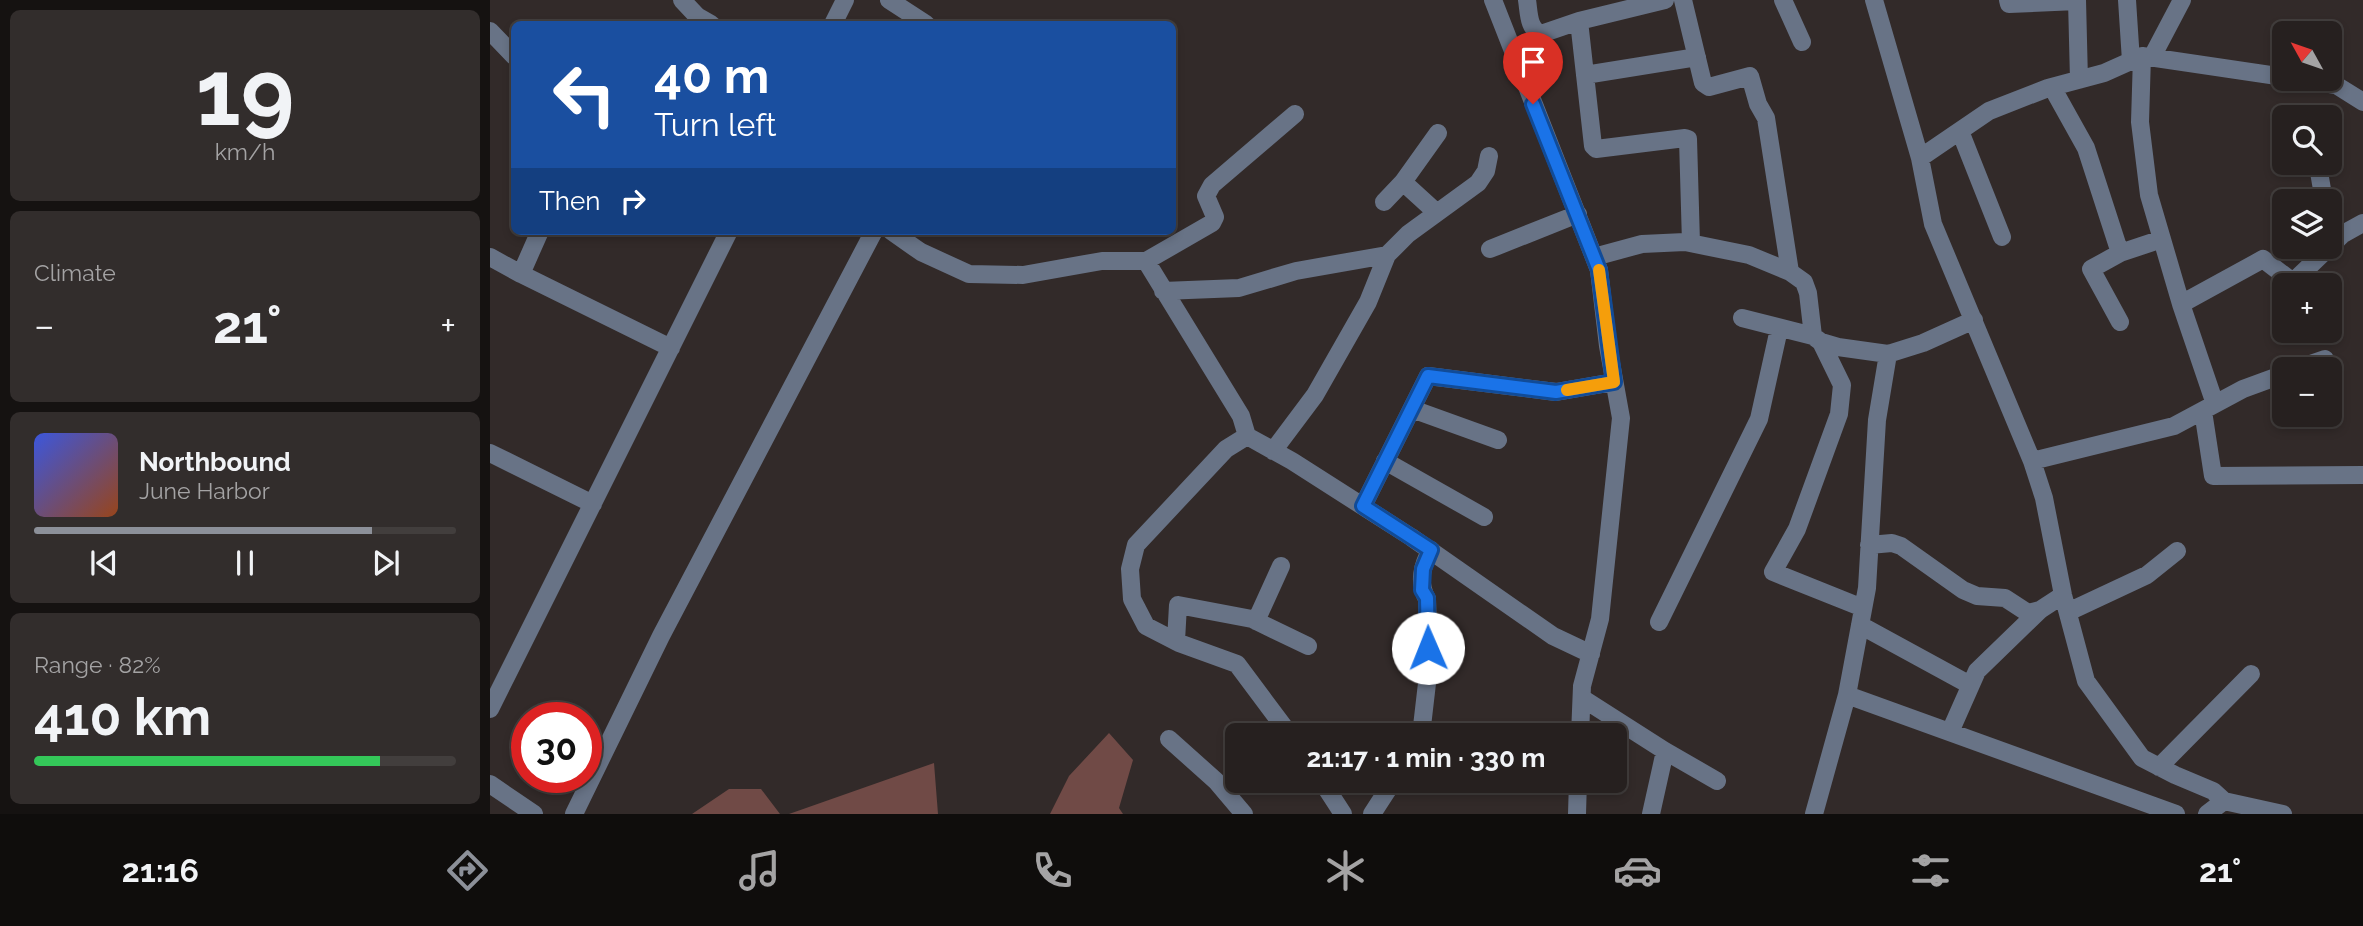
<!DOCTYPE html>
<html lang="en">
<head>
<meta charset="utf-8">
<style>
  body { margin:0; font-family:Raleway,sans-serif; background:#322d2c; color:#f1f3f6; height:100vh; display:flex; flex-direction:column; font-size:26px; white-space:nowrap }
  * { box-sizing:border-box; margin:0 }
  p { font-size:23px; color:#a4a3a4 }
  .icon { flex:none; width:38px; height:38px; fill:none; stroke:currentColor; stroke-width:2; stroke-linecap:round; stroke-linejoin:round }
  .map { position:relative; flex:1; overflow:hidden }
  .panel { display:flex; flex-direction:column; gap:10px; padding:10px; background:#151211; width:490px }
  .panel>* { flex:none }
  .hud { position:absolute; left:21px; top:21px; width:665px; height:214px; border-radius:10px; box-shadow:0 4px 10px #0003,0 0 0 2px #423e3d; background:#1a4fa0; color:#fff; overflow:hidden }
  .needle { width:46px; rotate:310deg }
  .buttons { position:absolute; left:1782px; top:21px; display:grid; gap:14px }
  .buttons a { display:grid; place-items:center; width:70px; height:70px; border-radius:10px; background:#26201f; box-shadow:0 4px 10px #0003,0 0 0 2px #423e3d; font-size:35px }
  .speed { position:absolute; left:21px; top:702px; display:flex; gap:14px; font-size:35px; font-weight:700; text-align:center }
  .speed>* { display:grid; place-content:center; width:91px; height:91px; border-radius:50%; background:#26201f; box-shadow:0 4px 10px #0003,0 0 0 2px #423e3d; line-height:1 }
  .speed .limit { border:10px solid #d22; background:#fff; color:#111 }
  .pin { position:absolute; display:grid; place-items:center; width:60px; height:60px; color:#fff; margin:-72px -30px; border-radius:50% 50% 50% 0; rotate:-45deg; box-shadow:0 0 7px #0007 }
  .pin .icon { rotate:45deg }
  .me { position:absolute; width:77px; margin:-38px; rotate:359deg; stroke-linejoin:round; filter:drop-shadow(0 0 5px #0008) }
  .turn { display:flex; align-items:center; gap:24px; height:147px; padding:0 28px; font-size:32px }
  .turn .icon { width:91px; height:91px; stroke-width:2.5 }
  .turn b { display:block; font-size:49px; line-height:60px }
  .then { display:flex; align-items:center; height:66px; padding:0 28px; background:#0003; gap:14px; font-size:26px }
  .big { font-size:52px; font-weight:700; line-height:1.1 }
  .panel .card { flex:1; display:flex; flex-direction:column; justify-content:center; gap:10px; min-width:0; padding:0 24px; border-radius:10px; background:#322d2c }
  .panel .dial { align-items:center; gap:0 }
  .dial b { font-size:91px; line-height:1 }
  .song { display:flex; align-items:center; gap:21px }
  .cover { width:84px; height:84px; border-radius:10px; background:linear-gradient(135deg,hsl(230 70% 55%),hsl(20 70% 35%)) }
  .played { height:7px; border-radius:4px; background:linear-gradient(90deg,#8c9099 80%,#423e3d 80%) }
  .keys { display:flex; justify-content:space-around; direction:ltr }
  .heat { display:flex; justify-content:space-between; align-items:center; font-size:38px; direction:ltr }
  .charge { height:10px; border-radius:5px; background:linear-gradient(90deg,#34c759 82%,#423e3d 0) }
  .trip { position:absolute; left:735px; top:723px; width:402px; height:70px; border-radius:10px; background:#26201f; box-shadow:0 4px 10px #0003,0 0 0 2px #423e3d; font-weight:700; line-height:70px; text-align:center }
  .menu { display:flex; height:112px; justify-content:space-around; align-items:center; background:#0f0d0c; color:#a4a3a4 }
  .menu .icon { width:49px; height:49px }
  .menu .current { color:#8c9099 }
  .menu b { font-size:32px; color:#f1f3f6 }
  main { display:flex; flex:1; min-height:0 }
  .map>svg:first-child { display:block }
  .green { fill:#704a46 }
  .lines { fill:none; stroke-linecap:round; stroke-linejoin:round }
  .minor { stroke:#687386; stroke-width:18 }
  .route-casing { stroke:#114b97; stroke-width:18 }
  .route { stroke:#1a73e8; stroke-width:12 }
  .slow { stroke:#f59e0b; stroke-width:12 }
</style>
</head>
<body>
<main>
<section class="panel">
<div class="card dial"><b>19</b><p>km/h</p></div>
<div class="card"><p>Climate</p>
<div class="heat"><a>−</a><b class="big">21°</b><a>+</a></div>
</div>
<div class="card">
<div class="song"><i class="cover"></i><div><b>Northbound</b><p>June Harbor</p></div></div>
<div class="played"></div>
<div class="keys"><svg class="icon" aria-label="previous" viewBox="0 0 24 24"><path d="M18 5L8 12l10 7zM5 5v14"/></svg><svg class="icon" aria-label="pause" viewBox="0 0 24 24"><path d="M8 5v14M16 5v14"/></svg><svg class="icon" aria-label="next" viewBox="0 0 24 24"><path d="M6 5l10 7-10 7zM19 5v14"/></svg></div>
</div>
<div class="card"><p>Range · 82%</p><b class="big">410 km</b><div class="charge"></div></div>
</section>
<div class="map">
<svg width="1873" height="814" viewBox="0 0 1873 814">
  <rect width="100%" height="100%" fill="#322a29"/>
  <path class="green" d="M619,733L643,760L629,808L633,814H560L579,776Z
    M444,763L448,814H299Z
    M239,789H271L290,814H202Z"/>
  <g class="lines">
    <path class="minor" d="M192,0L207,16L221,24
      M399,0L436,24
      M1003,0L1109,270L1118,346L1131,418L1110,619L1092,686L1090,735
      M1037,0C1039,12 1038,29 1051,34L1089,21L1175,0
      M1193,0L1213,83L1219,87L1260,76L1268,104L1276,118L1300,272
      M1293,0L1312,42
      M1384,0L1430,158L1443,224L1542,461L1554,498L1573,595L1596,681L1652,758L1685,775L1723,791L1734,801
      M1518,0L1519,4L1587,1
      M1587,0L1589,80
      M1637,0L1641,61
      M1089,21L1103,146L1106,149L1195,138L1198,139L1201,243
      M343,24L355,0
      M0,31L24,56
      M1652,56L1650,122L1659,195L1691,304L1725,404
      M1662,57L1692,0
      M1095,75L1207,57
      M1807,79L1846,85L1873,102
      M1562,87L1596,148L1630,253
      M1470,131L1512,237
      M1430,158L1499,111L1558,88L1614,73L1652,56L1794,77
      M1829,172L1834,201
      M913,182L947,213
      M894,202L913,182L948,133
      M1839,220L1848,239
      M401,231L431,252L479,274L533,275L612,261H656L751,416L757,436L802,461L921,537L1063,636L1101,654
      M1000,249L1088,214
      M0,257L31,274L50,231
      M1104,257L1152,244L1195,242L1259,255L1300,272L1314,282L1318,293L1323,336L1331,342L1348,347L1398,354L1433,343L1484,320
      M656,261L722,223L725,217L716,196L722,185L805,114
      M31,274L181,348
      M673,291L749,288L806,271L897,255
      M1691,304L1773,259L1799,279H1806L1853,234L1873,223
      M1252,318L1323,336
      M1630,322L1601,269L1630,253L1672,239
      M1331,342L1352,385L1349,414L1307,529L1283,572L1373,608
      M1806,369L1835,359
      M922,409L1008,440
      M1713,411L1723,476L1873,475
      M757,436L736,449L646,545L640,569L642,599L656,626L689,643L747,664L800,735
      M783,451L825,395L878,302L897,255L918,234L988,183L996,171L999,156
      M0,453L103,504
      M895,461L994,517
      M1542,461L1684,426L1753,389L1794,374
      M873,506L938,376L1066,392L1124,382
      M1379,545L1402,543L1411,546L1473,590L1487,596L1515,598L1538,613L1550,610L1573,595
      M1578,612L1657,575L1687,551
      M766,621L791,566
      M1169,622L1269,419L1289,329
      M1370,625L1480,685
      M686,641L688,605L762,619L818,646
      M1357,695L1686,814
      M1092,698L1175,751L1227,781
      M0,709L239,231
      M1460,732L1487,671L1550,610
      M931,735L939,666L937,599C928,583 932,565 941,550
      M679,739L726,781L754,814
      M1669,767L1761,674
      M831,780L853,814
      M0,784L44,814
      M84,814L171,636L384,231
      M882,814L904,780
      M1087,814L1088,780
      M1161,814L1175,751
      M1324,814L1357,695L1377,588L1387,420L1398,354
      M1717,814L1734,801L1793,814"/>
  </g>
  <g class="lines">
    <defs>
      <path id="route" d="M938,648L937,598L932,590L933,569L941,550L873,506L938,376L1066,392L1124,382L1109,270L1043,104"/>
    </defs>
    <use href="#route" class="route-casing"/>
    <use href="#route" class="route"/>
    <path class="slow" d="M1077,390L1124,382L1109,270"/>
  </g>
</svg>
<div class="buttons">
<a><svg class="needle" viewBox="-14 -14 28 28"><path d="M0-13l5 13h-10z" fill="#e53935"/><path d="M0 13l5-13h-10z" fill="#a4a3a4"/></svg></a>
<a><svg class="icon" aria-label="search" viewBox="0 0 24 24"><circle cx="10" cy="10" r="6"/><path d="M15 15l6 6"/></svg></a>
<a><svg class="icon" aria-label="layers" viewBox="0 0 24 24"><path d="M12 4l9 5-9 5-9-5zM3 14l9 5 9-5"/></svg></a>
<a>+</a>
<a>−</a>
</div>
<div class="speed"><div class="limit">30</div></div>
<div class="pin" style="left:1043px;top:104px;background:#d93025"><svg class="icon" aria-label="arrive" viewBox="0 0 24 24"><path d="M6 21V4h12l-3 4 3 4H6"/></svg></div>
<svg class="me" style="left:938px;top:648px" viewBox="-20 -20 40 40"><circle r="19" fill="#fff"/><path d="M0-13L10 11 0 6-10 11z" fill="#1a73e8"/></svg>
<div class="trip">21:17 · 1 min · 330 m</div>
<div class="hud">
<div class="turn"><svg class="icon" aria-label="left" viewBox="0 0 24 24"><path d="M17 20v-9H6M10 6l-5 5 5 5"/></svg><div><b>40 m</b>Turn left</div></div>
<div class="then">Then<svg class="icon" aria-label="right" viewBox="0 0 24 24"><path d="M7 20v-9h11M14 6l5 5-5 5"/></svg></div>
</div>
</div>
</main>
<nav class="menu">
<b>21:16</b>
<svg class="icon current" aria-label="directions" viewBox="0 0 24 24"><path d="M12 3l9 9-9 9-9-9zM9 14v-3h6M13 9l2 2-2 2"/></svg>
<svg class="icon" aria-label="music" viewBox="0 0 24 24"><path d="M9 18V5l10-2v13"/><circle cx="6" cy="18" r="3"/><circle cx="16" cy="16" r="3"/></svg>
<svg class="icon" aria-label="phone" viewBox="0 0 24 24"><path d="M5 4h4l2 5-3 2q2 4 5 5l2-3 5 2v4C11 20 4 13 5 4z"/></svg>
<svg class="icon" aria-label="climate" viewBox="0 0 24 24"><path d="M12 3v18M4 7l16 10M4 17L20 7"/></svg>
<svg class="icon" aria-label="car" viewBox="0 0 24 24"><path d="M5 17H2v-5l4-1 3-4h7l3 4 3 1v5h-3M9 17h6M6 11h13"/><circle cx="7" cy="17" r="2"/><circle cx="17" cy="17" r="2"/></svg>
<svg class="icon" aria-label="filters" viewBox="0 0 24 24"><path d="M4 7h16M4 17h16"/><circle cx="9" cy="7" r="2"/><circle cx="15" cy="17" r="2"/></svg>
<b>21°</b>
</nav>
</body>
</html>
